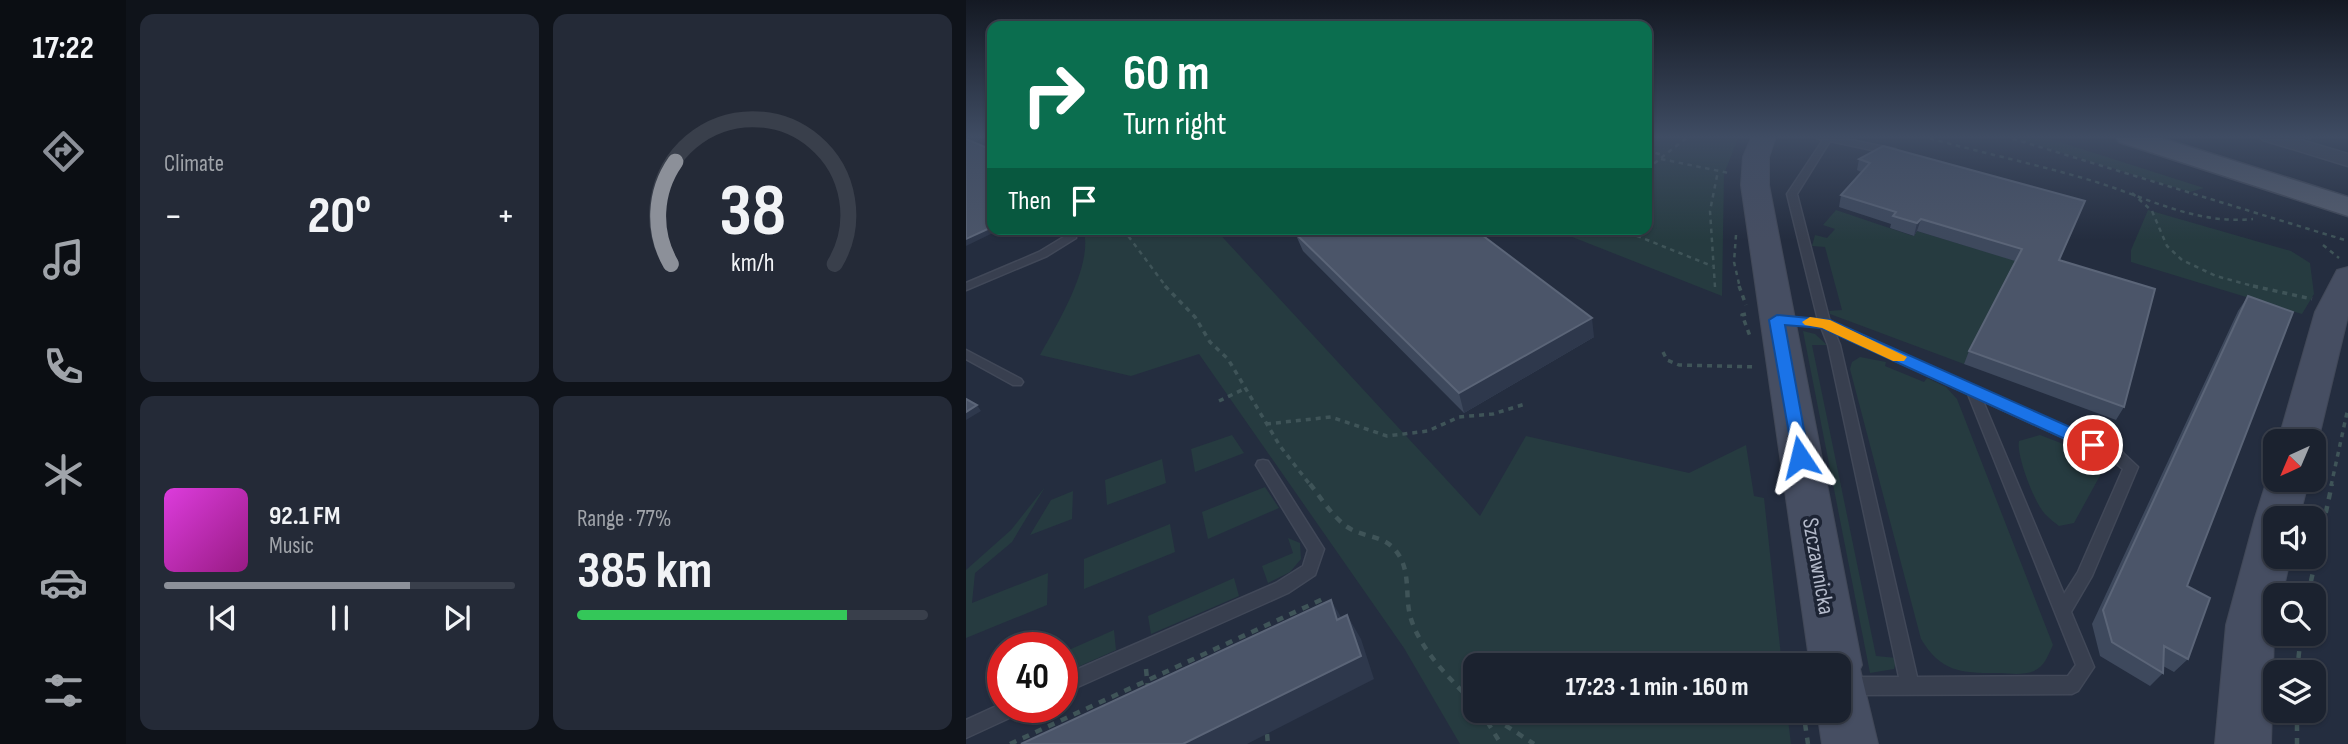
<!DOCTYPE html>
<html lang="en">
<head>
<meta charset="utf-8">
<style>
  body { margin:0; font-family:"Sofia Sans Condensed",sans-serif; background:#242a37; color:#f1f3f6; height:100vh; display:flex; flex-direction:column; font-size:26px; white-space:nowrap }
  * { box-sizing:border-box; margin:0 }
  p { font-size:23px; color:#a0a4aa }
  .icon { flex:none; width:38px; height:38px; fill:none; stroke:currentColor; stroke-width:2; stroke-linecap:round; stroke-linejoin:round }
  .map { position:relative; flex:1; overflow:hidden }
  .panel { display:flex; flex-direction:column; gap:14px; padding:14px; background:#0f131a; width:840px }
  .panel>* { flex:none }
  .hud { position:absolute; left:21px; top:21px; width:665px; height:214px; border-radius:14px; box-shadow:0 2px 5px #0004,0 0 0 2px #393f4b; background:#0b6e4f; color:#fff; overflow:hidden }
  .needle { width:46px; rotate:224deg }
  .fabs { position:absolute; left:1297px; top:429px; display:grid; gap:14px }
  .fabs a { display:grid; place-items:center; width:63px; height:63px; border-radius:14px; background:#1b222f; box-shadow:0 2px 5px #0004,0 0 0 2px #393f4b; font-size:35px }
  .speed { position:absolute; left:21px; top:632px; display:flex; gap:14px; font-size:35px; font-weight:700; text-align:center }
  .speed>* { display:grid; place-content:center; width:91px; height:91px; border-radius:50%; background:#1b222f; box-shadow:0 2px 5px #0004,0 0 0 2px #393f4b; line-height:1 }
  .speed .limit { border:10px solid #d22; background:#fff; color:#111 }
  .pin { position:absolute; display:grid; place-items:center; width:60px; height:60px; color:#fff; margin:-30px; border:4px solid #fff; border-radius:50%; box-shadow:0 2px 7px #0007 }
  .me { position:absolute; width:77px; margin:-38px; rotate:350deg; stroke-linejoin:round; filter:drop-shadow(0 0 5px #0008) }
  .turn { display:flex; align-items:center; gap:24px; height:147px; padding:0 21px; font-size:32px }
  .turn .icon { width:91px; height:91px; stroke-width:2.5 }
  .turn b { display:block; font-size:49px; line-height:60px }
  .then { display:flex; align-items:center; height:66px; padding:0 21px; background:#0003; gap:14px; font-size:26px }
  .big { font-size:52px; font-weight:700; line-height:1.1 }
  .panel .card { flex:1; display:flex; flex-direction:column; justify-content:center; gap:10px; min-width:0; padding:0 24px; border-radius:14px; background:#242a37 }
  .panel .dial { align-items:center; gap:0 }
  .dial svg { height:182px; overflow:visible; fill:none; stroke:#393f4b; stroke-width:7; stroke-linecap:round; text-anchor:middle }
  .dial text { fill:#f1f3f6; stroke:none }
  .song { display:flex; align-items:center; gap:21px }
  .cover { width:84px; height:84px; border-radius:10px; background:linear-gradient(135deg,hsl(300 70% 55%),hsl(310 70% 35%)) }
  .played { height:7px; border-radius:4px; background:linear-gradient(90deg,#8c9099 70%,#393f4b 70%) }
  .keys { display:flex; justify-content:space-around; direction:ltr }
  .heat { display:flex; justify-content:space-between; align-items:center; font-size:38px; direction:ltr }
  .charge { height:10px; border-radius:5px; background:linear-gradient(90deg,#34c759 77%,#393f4b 0) }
  .panel .tiles { flex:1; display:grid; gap:14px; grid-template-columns:repeat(2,1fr) }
  .trip { position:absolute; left:497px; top:653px; width:388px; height:70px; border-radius:14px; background:#1b222f; box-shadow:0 2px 5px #0004,0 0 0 2px #393f4b; font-weight:700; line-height:70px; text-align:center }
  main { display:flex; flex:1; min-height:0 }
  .dock { display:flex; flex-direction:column; width:126px; justify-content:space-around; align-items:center; background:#0b0e13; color:#a0a4aa }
  .dock .icon { width:49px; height:49px }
  .dock .on { color:#8c9099 }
  .dock b { font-size:32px; color:#f1f3f6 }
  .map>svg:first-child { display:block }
  .green { fill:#263b40 }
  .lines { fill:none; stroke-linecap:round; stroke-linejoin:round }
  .lane-casing { stroke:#414858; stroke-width:3 }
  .street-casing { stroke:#414858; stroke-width:3 }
  .secondary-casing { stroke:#414858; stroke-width:2 }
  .primary-casing { stroke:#414858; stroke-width:3 }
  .path-far2 { stroke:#3f5458; stroke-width:2.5; stroke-dasharray:4.5 4.5; stroke-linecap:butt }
  .path-far1 { stroke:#3f5458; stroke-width:3.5; stroke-dasharray:5 5; stroke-linecap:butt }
  .path { stroke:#3f5458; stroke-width:4.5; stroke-dasharray:7 7; stroke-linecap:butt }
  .lane { fill:#383f4f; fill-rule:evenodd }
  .street { fill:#383f4f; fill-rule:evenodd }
  .secondary { fill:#464e62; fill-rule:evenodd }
  .primary { fill:#565e6f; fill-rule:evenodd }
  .wall { fill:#3e495d }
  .shaded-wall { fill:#2e384c }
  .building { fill:#4b5569; stroke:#5b6578; stroke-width:2 }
  .route { fill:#1a73e8; stroke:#114b97; stroke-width:2 }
  .slow { fill:#f59e0b }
  .labels { text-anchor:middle; stroke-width:7; stroke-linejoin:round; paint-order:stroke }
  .street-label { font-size:23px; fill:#b4baca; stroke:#1d2434 }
</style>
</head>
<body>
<main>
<nav class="dock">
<b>17:22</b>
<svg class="icon on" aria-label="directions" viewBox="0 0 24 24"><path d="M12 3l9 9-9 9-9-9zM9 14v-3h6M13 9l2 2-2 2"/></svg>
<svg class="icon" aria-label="music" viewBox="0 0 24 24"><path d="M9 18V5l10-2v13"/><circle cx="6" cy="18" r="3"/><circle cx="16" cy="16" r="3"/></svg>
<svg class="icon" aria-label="phone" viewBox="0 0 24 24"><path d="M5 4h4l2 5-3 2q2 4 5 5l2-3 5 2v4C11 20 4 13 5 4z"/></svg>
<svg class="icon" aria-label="climate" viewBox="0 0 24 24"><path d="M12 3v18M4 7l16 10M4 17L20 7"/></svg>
<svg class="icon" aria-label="car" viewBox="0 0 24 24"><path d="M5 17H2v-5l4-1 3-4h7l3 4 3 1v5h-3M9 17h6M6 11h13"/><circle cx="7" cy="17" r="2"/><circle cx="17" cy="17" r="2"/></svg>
<svg class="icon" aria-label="filters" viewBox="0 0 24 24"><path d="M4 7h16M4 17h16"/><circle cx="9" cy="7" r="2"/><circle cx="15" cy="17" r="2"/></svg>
</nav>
<section class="panel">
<div class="tiles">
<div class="card"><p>Climate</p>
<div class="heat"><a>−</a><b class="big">20°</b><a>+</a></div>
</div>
<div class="card dial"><svg viewBox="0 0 100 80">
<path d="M14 69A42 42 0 1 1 86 69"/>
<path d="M14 69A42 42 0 0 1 16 24" stroke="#8c9099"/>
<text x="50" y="56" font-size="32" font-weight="700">38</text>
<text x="50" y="72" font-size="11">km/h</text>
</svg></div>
<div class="card">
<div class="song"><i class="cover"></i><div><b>92.1 FM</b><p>Music</p></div></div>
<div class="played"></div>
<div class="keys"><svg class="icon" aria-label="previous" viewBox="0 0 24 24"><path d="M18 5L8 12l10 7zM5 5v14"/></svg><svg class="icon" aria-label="pause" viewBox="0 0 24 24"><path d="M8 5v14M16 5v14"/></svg><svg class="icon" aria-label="next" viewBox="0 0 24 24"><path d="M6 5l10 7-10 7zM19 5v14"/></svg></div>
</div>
<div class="card"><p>Range · 77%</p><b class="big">385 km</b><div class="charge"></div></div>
</div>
</section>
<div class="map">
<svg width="1382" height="744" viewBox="0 0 1382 744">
  <rect width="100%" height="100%" fill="#242d3f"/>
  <path class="green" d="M681,136H773L758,174L756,296L586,229H681Z
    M1042,136H1075L1238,188L1224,192Z
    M870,210L947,236L951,231L1051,261L998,364L864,314L863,311L876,310L859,247L846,246L849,235L861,238L869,229L857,225Z
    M1182,210L1325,251L1344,263L1348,294L1336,314L1165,262V250Z
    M117,229H249L514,516L560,436L723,473L780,445L788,496L798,498L816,665H509V710L821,711L825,744H494L438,648L233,354L165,376L74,355C90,326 129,263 117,229Z
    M837,331L849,334L861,345H846L910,656L931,658L928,669L904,673Z
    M894,357L920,362L919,366L958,382L961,378L980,387L991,399L1087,645C1082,655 1079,666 1068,671C1058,675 1046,674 1035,673C998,673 976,674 955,639L884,369L886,362Z
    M266,435L278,453L229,472L225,449Z
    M1074,435L1123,454L1136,472L1108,523L1093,526C1089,523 1084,519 1080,515C1069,505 1050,455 1053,441Z
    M196,459L200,483L141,505L139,480Z
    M79,487L46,542L9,573L6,603L82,573L81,605L0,638V570L45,530Z
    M299,487L313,508L242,539L236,512Z
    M107,491L106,519L64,535L85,500Z
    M204,524L209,552L118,589V559Z
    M322,538L334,543L335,559L324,572L302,583L296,566L327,553Z
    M268,578L273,596L185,634L182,616Z
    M148,630L150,650L96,674V653Z"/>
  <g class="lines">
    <defs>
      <path id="lane" d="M846,136H865L929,149L933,152L929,155L864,141L831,194L864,322L1156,452L1172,467L1126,576L1105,612L1128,667L1112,691L1106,694L881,695L875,692L873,688L875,680L881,677H933L862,345L855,327L815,324L809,320L815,316L852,320L821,194L857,140ZM869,333L1002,394L1110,665L1102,676L951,677L874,345ZM1017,401L1146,460L1157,469L1112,572L1098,594Z
        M100,229H110V238L81,256L0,290V283L73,252L101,235Z
        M0,350L55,379L57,382L55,385H47L0,359Z
        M297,460L302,461L358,549L349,575L322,593L96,694V676L310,583L337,566L342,550L290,465L292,461Z
        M37,703V707H57L54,713L0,738V720Z"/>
      <path id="street" d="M1294,136H1322L1382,154V166L1297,140Z"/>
      <path id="secondary" d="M786,136H810L803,157V185L896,665L894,669L912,744H856L851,710H873V665H844L775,185L777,157Z
        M1382,267V316L1352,441L1348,449V441H1312L1349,312L1371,270Z
        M1309,467V480H1343L1333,518H1309V556H1325L1316,595H1309L1305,744H1249L1260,625L1289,518L1301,480Z"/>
      <path id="primary" d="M1149,136H1189L1382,197V216L1153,142Z"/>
    </defs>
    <use href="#lane" class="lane-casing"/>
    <use href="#street" class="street-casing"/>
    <use href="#secondary" class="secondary-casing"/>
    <use href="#primary" class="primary-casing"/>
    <path class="path-far2" d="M955,136C1012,152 1070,164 1127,181C1180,197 1230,225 1287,219
      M1038,136L1382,241
      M681,150L696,155
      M695,159L763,173
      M681,169L723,136
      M1166,193L1186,211L1201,246L1216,260L1250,276L1294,288
      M157,229L201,288
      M654,229L746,266
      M770,235L768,262L774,288
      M1357,245L1373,258
      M749,287L744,211L752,171"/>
    <path class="path-far1" d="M199,286L229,317L244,342L262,359L314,446L345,486
      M773,286L780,305
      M1287,286L1346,299
      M780,314L776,315L784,336
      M697,352L701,360L713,365L791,367
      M253,401L278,389
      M300,424L365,417L421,436L462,431L493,417L527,414L559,404
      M1354,478L1360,452
      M1365,486L1382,408"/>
    <path class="path" d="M344,484C356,499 367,518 383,528C399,538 418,535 430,551C446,571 438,597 445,619C456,653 486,680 509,705
      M1342,595L1366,484
      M180,669L182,689
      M1331,672L1335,634
      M514,710L535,744
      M516,710L568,744
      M837,710L842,744
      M1331,710V744
      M301,734L302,744
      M44,744L357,599"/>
    <use href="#lane" class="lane"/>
    <use href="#street" class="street"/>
    <use href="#secondary" class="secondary"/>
    <use href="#primary" class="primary"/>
  </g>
  <path class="wall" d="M1328,136H1348L1345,140Z
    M917,146L1093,260L1158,407L1150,420L998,364L1003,351L1049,261L951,231L948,236L924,228L925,224L873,207L875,195L895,172L891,170L893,159Z
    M329,233L628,337L498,413L337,251Z
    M1282,296L1221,586L1222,659L1208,672L1197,666V673L1184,686L1134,656L1126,624L1272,311Z"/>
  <path class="shaded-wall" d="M7,136H17L18,138L3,144L0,139Z
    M955,219L951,231L948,236L951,223Z
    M26,227V229H35L0,246V239Z
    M626,318L628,337L498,413L493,393Z
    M11,405L15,411L0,420V412Z
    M365,600L379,624L371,620Z
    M381,615L395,639L408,679L281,744H217Z"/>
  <path class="building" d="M0,139L26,150V227L0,239Z
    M917,146L1119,201L1093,260L1189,289L1158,407L1003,351L1056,249L955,219L951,223L927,216L930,212L875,195L904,163L893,159Z
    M339,229H508L626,318L493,393L329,233Z
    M1282,296L1327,312L1221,586L1244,598L1222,659L1198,646L1197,673L1146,642L1137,610Z
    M0,399L11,405L0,412Z
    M365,600L371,620L381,615L395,656L217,744H55Z"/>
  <linearGradient id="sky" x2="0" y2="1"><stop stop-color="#141923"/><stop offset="0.57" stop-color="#3f4c63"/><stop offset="1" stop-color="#3f4c63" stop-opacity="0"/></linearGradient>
  <rect width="1382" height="240" fill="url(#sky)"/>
  <path class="route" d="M811,315L864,320L1133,440L1136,445L1127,451L1121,449L856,328L819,325L843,457L840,462H828L803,320Z"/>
  <path class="slow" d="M844,317L864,320L941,357L938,361H927L856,328L839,325L836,322Z"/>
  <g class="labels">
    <g class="street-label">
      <text transform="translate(853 566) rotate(80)" y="8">Szczawnicka</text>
    </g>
  </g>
</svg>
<div class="fabs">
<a><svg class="needle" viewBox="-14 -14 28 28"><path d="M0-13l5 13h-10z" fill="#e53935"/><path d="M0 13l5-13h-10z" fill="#a0a4aa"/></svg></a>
<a><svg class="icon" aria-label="sound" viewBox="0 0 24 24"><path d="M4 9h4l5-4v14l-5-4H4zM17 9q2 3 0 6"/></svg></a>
<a><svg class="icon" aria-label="search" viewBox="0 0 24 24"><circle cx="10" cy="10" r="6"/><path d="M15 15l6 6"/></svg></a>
<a><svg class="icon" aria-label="layers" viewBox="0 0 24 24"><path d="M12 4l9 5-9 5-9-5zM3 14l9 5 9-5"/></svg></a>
</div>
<div class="speed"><div class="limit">40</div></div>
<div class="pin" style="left:1127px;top:445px;background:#d93025"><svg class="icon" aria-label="arrive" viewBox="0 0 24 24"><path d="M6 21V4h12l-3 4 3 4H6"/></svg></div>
<svg class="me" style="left:834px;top:457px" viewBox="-20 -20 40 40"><path d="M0-17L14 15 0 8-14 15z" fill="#1a73e8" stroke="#fff" stroke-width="4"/></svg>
<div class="trip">17:23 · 1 min · 160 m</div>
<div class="hud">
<div class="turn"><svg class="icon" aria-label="right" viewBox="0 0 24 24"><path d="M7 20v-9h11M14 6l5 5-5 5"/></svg><div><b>60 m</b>Turn right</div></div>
<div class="then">Then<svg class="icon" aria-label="arrive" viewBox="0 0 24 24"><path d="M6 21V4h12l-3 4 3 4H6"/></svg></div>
</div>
</div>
</main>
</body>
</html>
